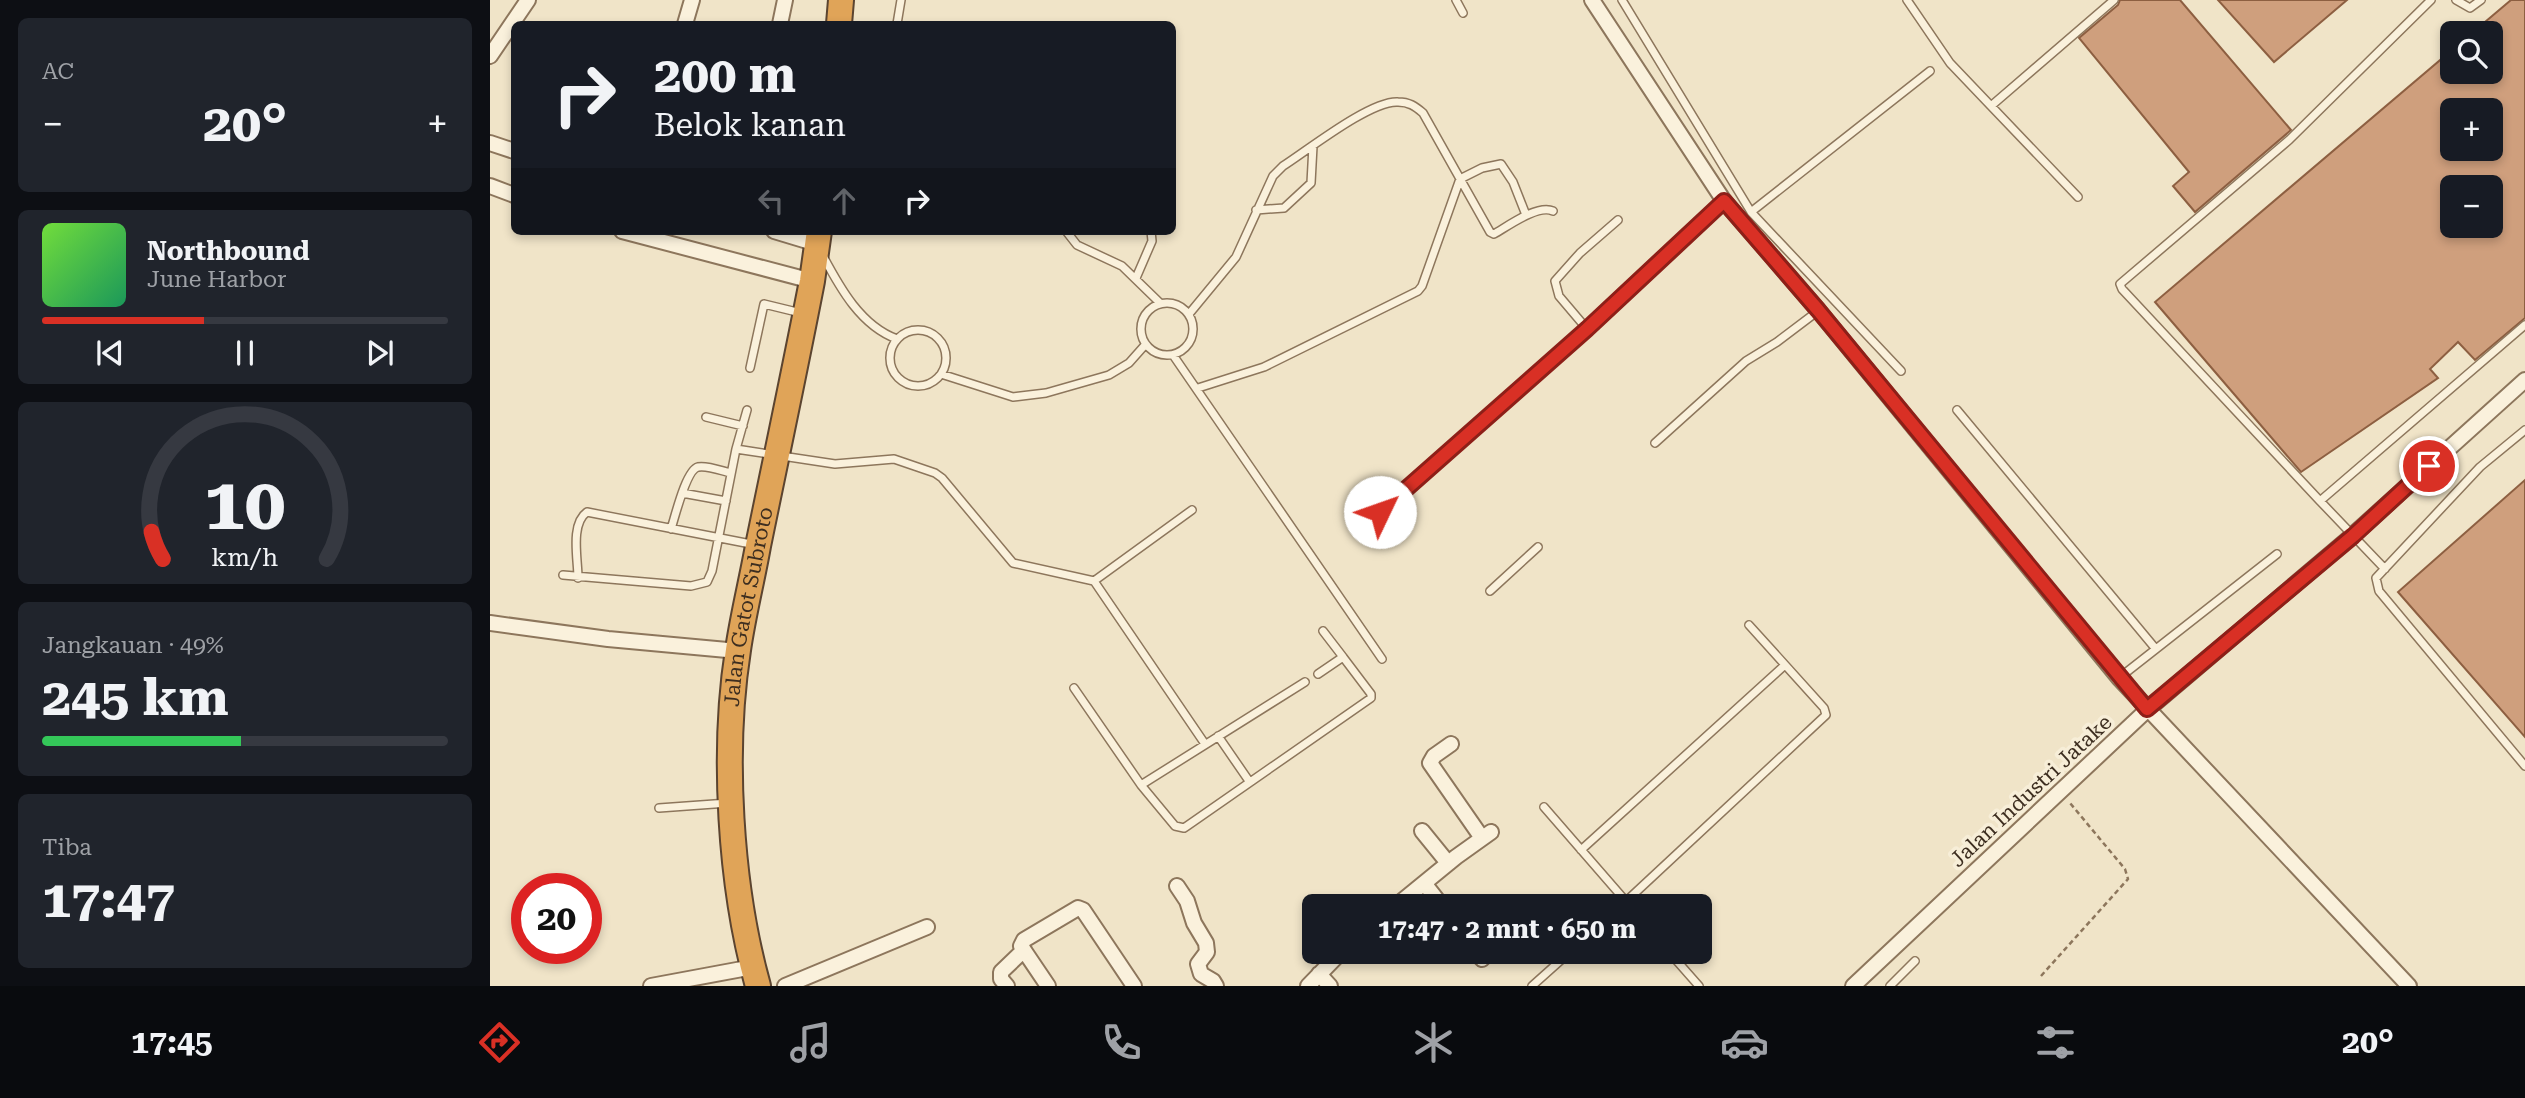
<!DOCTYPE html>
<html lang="id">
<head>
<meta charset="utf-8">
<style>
  body { margin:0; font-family:"Roboto Serif",serif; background:#20242c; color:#f1f3f6; height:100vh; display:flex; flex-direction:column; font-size:26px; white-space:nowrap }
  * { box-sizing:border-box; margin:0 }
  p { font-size:23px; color:#9ea1a6 }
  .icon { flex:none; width:38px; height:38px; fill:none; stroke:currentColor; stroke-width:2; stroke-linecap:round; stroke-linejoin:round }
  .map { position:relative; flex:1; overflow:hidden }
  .details { display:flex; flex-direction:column; gap:18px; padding:18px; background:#0d0f14; width:490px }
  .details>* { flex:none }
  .guide { position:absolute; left:21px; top:21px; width:665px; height:214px; border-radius:10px; box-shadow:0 4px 10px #0003; background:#171b24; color:#f1f3f6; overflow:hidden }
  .fabs { position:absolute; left:1950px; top:21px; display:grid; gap:14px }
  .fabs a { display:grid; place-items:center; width:63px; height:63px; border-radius:10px; background:#171b24; box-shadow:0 4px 10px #0003; font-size:35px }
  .speed { position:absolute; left:21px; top:873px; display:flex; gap:14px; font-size:35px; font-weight:700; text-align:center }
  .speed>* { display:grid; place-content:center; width:91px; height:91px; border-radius:50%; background:#171b24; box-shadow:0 4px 10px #0003; line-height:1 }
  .speed .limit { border:10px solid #d22; background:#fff; color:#111 }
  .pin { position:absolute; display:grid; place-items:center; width:60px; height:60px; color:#fff; margin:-30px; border:4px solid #fff; border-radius:50%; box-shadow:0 2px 7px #0007 }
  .me { position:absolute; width:77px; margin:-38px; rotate:48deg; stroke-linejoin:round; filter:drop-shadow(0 0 5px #0008) }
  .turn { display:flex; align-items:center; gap:24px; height:147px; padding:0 28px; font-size:32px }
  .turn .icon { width:91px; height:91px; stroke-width:2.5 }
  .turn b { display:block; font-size:49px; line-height:60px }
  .lanes { display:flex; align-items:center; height:66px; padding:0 28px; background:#0003; justify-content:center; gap:35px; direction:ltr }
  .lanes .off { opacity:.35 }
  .big { font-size:52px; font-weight:700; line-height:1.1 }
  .details .tile { flex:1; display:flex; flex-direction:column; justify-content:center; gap:10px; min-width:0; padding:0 24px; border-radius:10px; background:#20242c }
  .details .dial { align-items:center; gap:0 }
  .dial svg { height:182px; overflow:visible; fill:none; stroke:#363941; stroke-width:7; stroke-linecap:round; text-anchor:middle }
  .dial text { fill:#f1f3f6; stroke:none }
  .song { display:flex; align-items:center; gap:21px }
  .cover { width:84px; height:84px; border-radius:10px; background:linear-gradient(135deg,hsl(100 70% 55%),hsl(150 70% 35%)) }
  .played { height:7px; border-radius:4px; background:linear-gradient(90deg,#d93025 40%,#363941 40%) }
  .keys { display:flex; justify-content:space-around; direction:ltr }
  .heat { display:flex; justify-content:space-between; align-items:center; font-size:38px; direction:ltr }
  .charge { height:10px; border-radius:5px; background:linear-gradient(90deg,#34c759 49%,#363941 0) }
  .trip { position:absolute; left:812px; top:894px; width:410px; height:70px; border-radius:10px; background:#171b24; box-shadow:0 4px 10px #0003; font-weight:700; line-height:70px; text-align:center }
  .tabs { display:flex; height:112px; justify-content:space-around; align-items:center; background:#090b0e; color:#9ea1a6 }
  .tabs .icon { width:49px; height:49px }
  .tabs .active { color:#d93025 }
  .tabs b { font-size:32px; color:#f1f3f6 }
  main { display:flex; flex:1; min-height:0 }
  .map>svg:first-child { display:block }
  .building { fill:#cf9f7d; stroke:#8d5f41; stroke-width:2; fill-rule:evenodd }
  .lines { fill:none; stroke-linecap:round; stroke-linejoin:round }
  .lane-casing { stroke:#8d765c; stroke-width:10 }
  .street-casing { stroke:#8d765c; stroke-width:18 }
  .highway-casing { stroke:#5b4430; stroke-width:28 }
  .path { stroke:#8d765c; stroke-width:2.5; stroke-dasharray:5 3.5; stroke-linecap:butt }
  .lane { stroke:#faf1dc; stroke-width:7 }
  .street { stroke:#faf1dc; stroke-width:14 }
  .highway { stroke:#e0a458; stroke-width:24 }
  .route-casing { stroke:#8d1f18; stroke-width:18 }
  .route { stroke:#d93025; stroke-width:12 }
  .labels { text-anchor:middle; stroke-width:7; stroke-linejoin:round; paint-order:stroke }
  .street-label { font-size:21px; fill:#3d2e20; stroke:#f7eed8 }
</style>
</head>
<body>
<main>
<section class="details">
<div class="tile"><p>AC</p>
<div class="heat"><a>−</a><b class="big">20°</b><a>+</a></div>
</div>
<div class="tile">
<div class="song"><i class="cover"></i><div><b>Northbound</b><p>June Harbor</p></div></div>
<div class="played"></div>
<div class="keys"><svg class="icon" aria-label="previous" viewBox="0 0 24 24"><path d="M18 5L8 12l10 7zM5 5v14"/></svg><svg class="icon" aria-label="pause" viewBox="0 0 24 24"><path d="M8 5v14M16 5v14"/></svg><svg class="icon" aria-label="next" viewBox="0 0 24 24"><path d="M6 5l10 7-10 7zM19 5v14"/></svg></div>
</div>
<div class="tile dial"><svg viewBox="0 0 100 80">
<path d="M14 69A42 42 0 1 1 86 69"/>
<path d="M14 69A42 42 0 0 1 9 57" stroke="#d93025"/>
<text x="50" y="56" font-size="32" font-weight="700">10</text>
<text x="50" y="72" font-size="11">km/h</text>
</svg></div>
<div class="tile"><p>Jangkauan · 49%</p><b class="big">245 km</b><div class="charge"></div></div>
<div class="tile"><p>Tiba</p><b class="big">17:47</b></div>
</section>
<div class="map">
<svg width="2035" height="986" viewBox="0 0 2035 986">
  <rect width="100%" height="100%" fill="#f0e4c8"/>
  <path class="building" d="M1630,0H1690L1801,130L1705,212L1683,186L1699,172L1589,38L1628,5Z
    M1728,0H1857L1784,62Z
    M2021,0H2035V318L1985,360L1968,342L1940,369L1948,378L1811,472L1665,302L1962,50V72H2000V33H1982ZM1962,110H2000V149H1962ZM1962,187H2000V226H1962Z
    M2035,480V737L1908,592Z"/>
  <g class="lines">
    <defs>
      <path id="lane" d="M966,0L973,13
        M1132,0L1261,212L1411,371
        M1417,0L1460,63L1501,106L1624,0
        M1966,0L1980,8L1991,0
        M407,24L411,0
        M1501,106L1588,197
        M766,210L794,208L821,183L823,146
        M1261,212L1440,71
        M576,231L587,245L632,266L670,303
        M333,256C350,288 371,326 407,339
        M646,278L662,241L661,231
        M651 329a26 26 0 1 1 52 0a26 26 0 1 1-52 0Z
        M699,314L746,257L783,176L793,166C818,150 881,100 908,102C919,102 925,106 933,113L1000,232L1004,234C1018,226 1048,204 1063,211
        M1097,329L1069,296L1065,281L1090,253L1128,220
        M400 358a28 28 0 1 1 56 0a28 28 0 1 1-56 0Z
        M683,355L892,659
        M260,368L274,304L311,313
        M451,374L523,397L556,393L619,375L639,363L655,345
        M708,388L774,367L928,291L932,286L970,179L992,168L1011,164L1023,182L1036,215
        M1467,410L1665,648
        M216,417L253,426
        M2035,430L1990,467L1886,578L1889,591L2035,766
        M1165,443L1256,361L1287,342L1328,311
        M246,449L345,464L404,459L445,473L452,478L523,563L604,581L715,744
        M192,493L236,501
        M1830,501L1632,289L1630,284L1799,140L1941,0
        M890,512L1097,329L1234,201
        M181,529C185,517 196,470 208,467C217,465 232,471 241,473
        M1895,569L1830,501L2035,325
        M73,575L201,586L217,582L222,571L246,449L257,410
        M88,578C88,559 80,524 97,512L266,545
        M604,581L702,510
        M1000,591L1048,547
        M828,674L853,657L833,631
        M1629,678L1787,554
        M584,688L651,785L815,682
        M728,736L759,781
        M651,785L685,826L694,828L697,826L881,698V694L853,657
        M1054,807L1140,906
        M169,808L238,803
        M1091,850L1295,665
        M1131,906L1336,715L1334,708L1259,625
        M1179,952L1209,986
        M1042,986L1080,952
        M1400,986L1425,961"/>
      <path id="street" d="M1102,0L1234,201L1328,310L1629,678L1919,986
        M195,24L202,0
        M290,24L295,0
        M0,56L38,0
        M0,143L24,151
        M0,186L24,195
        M132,231L322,281
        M284,231L327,244
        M0,623L118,639L248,651
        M961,744L944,756L940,763L992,838
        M932,831L958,863
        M934,883L952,906
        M687,886L697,901L704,923L716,943L717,952L708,964L711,974L723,981L726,986
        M906,906L966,857L1001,832
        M987,952L992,959
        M829,974L840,986
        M161,986L263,967
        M295,986L437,927
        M517,986L511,979V972L534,950
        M558,986L531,946L534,940L588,908L593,910L644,986
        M818,986L851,952
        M1363,986L1657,710L1863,535L2035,380"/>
      <g id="highway">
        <path d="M349,24L351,0"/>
        <path id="s1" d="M268,986C240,886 232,752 248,650C253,615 262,580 268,546C286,458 305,369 322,281L329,231"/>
      </g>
    </defs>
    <use href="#lane" class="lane-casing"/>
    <use href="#street" class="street-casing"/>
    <use href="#highway" class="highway-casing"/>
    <path class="path" d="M1551,976L1638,879L1635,869L1580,803"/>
    <use href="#lane" class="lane"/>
    <use href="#street" class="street"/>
    <use href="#highway" class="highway"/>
  </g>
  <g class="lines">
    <defs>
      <path id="route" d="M890,512L1097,329L1234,201L1328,310L1657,709L1863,536L1939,466"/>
    </defs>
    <use href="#route" class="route-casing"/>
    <use href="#route" class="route"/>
  </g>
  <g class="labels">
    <g class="street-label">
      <text dy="7" stroke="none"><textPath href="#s1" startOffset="383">Jalan Gatot Subroto</textPath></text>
      <text transform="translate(1541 791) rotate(-43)" y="7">Jalan Industri Jatake</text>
    </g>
  </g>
</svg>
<div class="fabs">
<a><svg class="icon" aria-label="search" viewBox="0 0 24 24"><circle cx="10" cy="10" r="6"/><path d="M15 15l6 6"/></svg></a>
<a>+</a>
<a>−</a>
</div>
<div class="speed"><div class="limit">20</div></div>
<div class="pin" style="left:1939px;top:466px;background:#d93025"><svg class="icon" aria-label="arrive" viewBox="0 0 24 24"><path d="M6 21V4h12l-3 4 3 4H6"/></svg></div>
<svg class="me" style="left:890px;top:512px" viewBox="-20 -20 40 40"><circle r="19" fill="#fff"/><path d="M0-13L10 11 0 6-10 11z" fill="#d93025"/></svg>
<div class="trip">17:47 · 2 mnt · 650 m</div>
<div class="guide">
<div class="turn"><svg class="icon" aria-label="right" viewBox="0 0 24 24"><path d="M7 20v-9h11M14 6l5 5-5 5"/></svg><div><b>200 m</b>Belok kanan</div></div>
<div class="lanes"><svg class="icon off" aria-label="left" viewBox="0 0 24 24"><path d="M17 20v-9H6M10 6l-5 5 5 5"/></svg><svg class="icon off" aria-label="ahead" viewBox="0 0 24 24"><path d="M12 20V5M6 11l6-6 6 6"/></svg><svg class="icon" aria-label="right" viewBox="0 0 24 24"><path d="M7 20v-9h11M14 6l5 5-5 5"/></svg></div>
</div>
</div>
</main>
<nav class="tabs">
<b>17:45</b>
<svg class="icon active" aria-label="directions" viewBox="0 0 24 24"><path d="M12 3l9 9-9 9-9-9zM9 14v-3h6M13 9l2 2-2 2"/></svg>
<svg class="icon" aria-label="music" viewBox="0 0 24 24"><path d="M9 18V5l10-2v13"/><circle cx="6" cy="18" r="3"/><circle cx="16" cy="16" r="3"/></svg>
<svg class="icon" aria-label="phone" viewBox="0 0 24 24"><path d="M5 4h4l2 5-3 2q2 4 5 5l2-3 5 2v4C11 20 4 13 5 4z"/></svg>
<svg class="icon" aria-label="climate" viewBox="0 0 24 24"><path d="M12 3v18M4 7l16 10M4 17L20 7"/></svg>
<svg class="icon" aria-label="car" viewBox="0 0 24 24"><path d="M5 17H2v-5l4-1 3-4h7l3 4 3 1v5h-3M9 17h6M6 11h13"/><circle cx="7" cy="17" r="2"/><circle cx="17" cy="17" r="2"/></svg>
<svg class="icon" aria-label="filters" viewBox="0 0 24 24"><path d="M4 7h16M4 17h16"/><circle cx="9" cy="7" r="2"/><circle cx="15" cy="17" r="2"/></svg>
<b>20°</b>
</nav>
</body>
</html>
